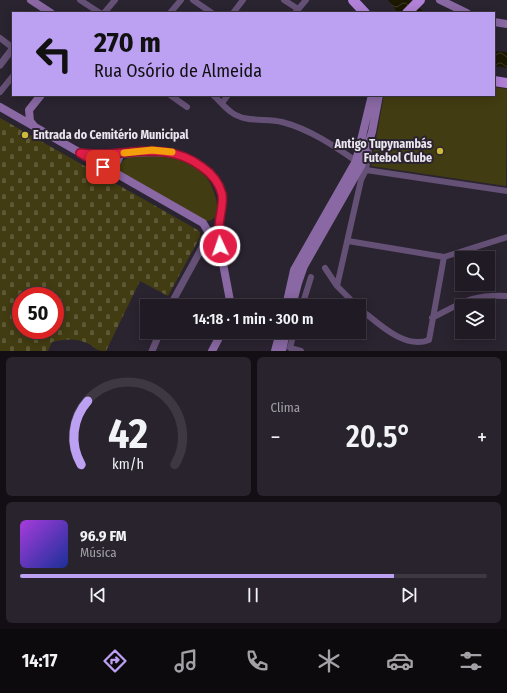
<!DOCTYPE html>
<html lang="pt">
<head>
<meta charset="utf-8">
<style>
  body { margin:0; font-family:"Fira Sans Condensed",sans-serif; background:#28232c; color:#f1f3f6; height:100vh; display:flex; flex-direction:column; font-size:15px; white-space:nowrap }
  * { box-sizing:border-box; margin:0 }
  p { font-size:13px; color:#a2a1a6 }
  .icon { flex:none; width:22px; height:22px; fill:none; stroke:currentColor; stroke-width:2; stroke-linecap:round; stroke-linejoin:round }
  .map { position:relative; height:351px; overflow:hidden }
  .side { display:flex; flex-direction:column; gap:6px; padding:6px; background:#120e14; flex:1 }
  .side>* { flex:none }
  .guide { position:absolute; left:12px; top:12px; width:483px; height:84px; border-radius:0px; box-shadow:0 2px 10px #0003,0 0 0 1px #3d3841; background:#bca0f2; color:#111; overflow:hidden }
  .fabs { position:absolute; left:455px; top:251px; display:grid; gap:8px }
  .fabs a { display:grid; place-items:center; width:40px; height:40px; border-radius:0px; background:#201a24; box-shadow:0 2px 10px #0003,0 0 0 1px #3d3841; font-size:20px }
  .speed { position:absolute; left:12px; top:287px; display:flex; gap:8px; font-size:20px; font-weight:700; text-align:center }
  .speed>* { display:grid; place-content:center; width:52px; height:52px; border-radius:50%; background:#201a24; box-shadow:0 2px 10px #0003,0 0 0 1px #3d3841; line-height:1 }
  .speed .limit { border:6px solid #d22; background:#fff; color:#111 }
  .pin { position:absolute; display:grid; place-items:center; width:34px; height:34px; color:#fff; margin:-17px; border-radius:8px; box-shadow:0 2px 6px #0006 }
  .me { position:absolute; width:44px; margin:-22px; rotate:357deg; stroke-linejoin:round; filter:drop-shadow(0 0 3px #0008) }
  .turn { display:flex; align-items:center; gap:14px; height:84px; padding:0 16px; font-size:18px }
  .turn .icon { width:52px; height:52px; stroke-width:2.5 }
  .turn b { display:block; font-size:28px; line-height:34px }
  .big { font-size:30px; font-weight:600; line-height:1.1 }
  .side .card { flex:1; display:flex; flex-direction:column; justify-content:center; gap:6px; min-width:0; padding:0 14px; border-radius:6px; background:#28232c }
  .side .dial { align-items:center; gap:0 }
  .dial svg { height:104px; overflow:visible; fill:none; stroke:#3d3841; stroke-width:7; stroke-linecap:round; text-anchor:middle }
  .dial text { fill:#f1f3f6; stroke:none }
  .song { display:flex; align-items:center; gap:12px }
  .cover { width:48px; height:48px; border-radius:6px; background:linear-gradient(135deg,hsl(280 70% 55%),hsl(230 70% 35%)) }
  .played { height:4px; border-radius:2px; background:linear-gradient(90deg,#bca0f2 80%,#3d3841 80%) }
  .keys { display:flex; justify-content:space-around; direction:ltr }
  .heat { display:flex; justify-content:space-between; align-items:center; font-size:22px; direction:ltr }
  .side .tiles { flex:1; display:grid; gap:6px; grid-template-columns:1fr 1fr }
  .card:last-child { grid-column:span 2 }
  .trip { position:absolute; left:140px; top:299px; width:226px; height:40px; border-radius:0px; background:#201a24; box-shadow:0 2px 10px #0003,0 0 0 1px #3d3841; font-weight:600; line-height:40px; text-align:center }
  .dock { display:flex; height:64px; justify-content:space-around; align-items:center; background:#0d0a0e; color:#a2a1a6 }
  .dock .icon { width:28px; height:28px }
  .dock .active { color:#bca0f2 }
  .dock b { font-size:18px; color:#f1f3f6 }
  .map>svg:first-child { display:block }
  .green { fill:#423c12 }
  .cemetery { fill:url(#cemetery-stones); fill-rule:evenodd }
  .water { fill:url(#water-waves) }
  .lines { fill:none; stroke-linecap:round; stroke-linejoin:round }
  .minor { stroke:#655176; stroke-width:6 }
  .tertiary { stroke:#655176; stroke-width:7 }
  .secondary { stroke:#8968a3; stroke-width:8 }
  .trunk { stroke:#b081d6; stroke-width:10 }
  .route-casing { stroke:#92132f; stroke-width:10 }
  .route { stroke:#e11d48; stroke-width:7 }
  .slow { stroke:#f59e0b; stroke-width:7 }
  .poi-dot { fill:#cdb938; stroke:#2a2330; stroke-width:1.5 }
  .labels { text-anchor:middle; stroke-width:4; stroke-linejoin:round; paint-order:stroke }
  .poi-label { font-size:12px; font-weight:bold; fill:#eae5ee; stroke:#2a2330; text-anchor:start }
</style>
</head>
<body>
<div class="map">
<svg width="507" height="351" viewBox="0 0 507 351">
  <defs>
    <pattern id="cemetery-stones" width="16" height="16" patternUnits="userSpaceOnUse"><rect width="16" height="16" fill="#423c12"/><path d="M2 7V4a2 2 0 0 1 4 0v3zM10 15v-3a2 2 0 0 1 4 0v3z" fill="#5d5835"/></pattern>
    <pattern id="water-waves" width="16" height="10" patternUnits="userSpaceOnUse"><rect width="16" height="10" fill="#1c1700"/><path d="M0 5q4-4 8 0t8 0" fill="none" stroke="#3d3926"/></pattern>
  </defs>
  <rect width="100%" height="100%" fill="#2a2330"/>
  <path class="green" d="M494,87L507,89L506,186L371,166L384,95H494Z
    M165,155C180,160 195,164 206,177C215,187 227,224 203,221L118,171V164C131,153 149,155 165,155Z"/>
  <path class="cemetery" d="M0,118L196,229L200,232V237L168,296L140,281L106,351C94,351 96,347 87,343C75,338 64,339 52,342L48,351H0ZM21,296H55V330H21Z"/>
  <path class="water" d="M388,0H410L425,13H398Z
    M494,51L507,52V68L494,66Z"/>
  <g class="lines">
    <path class="minor" d="M80,0L100,13
      M193,0L212,13
      M284,0L298,9
      M104,13L115,0
      M170,13L181,0
      M233,13L243,0
      M295,13L306,0
      M0,38L13,48
      M0,92L13,76
      M170,95L187,107
      M213,95C219,100 224,107 231,112C245,123 266,118 282,122C309,129 333,145 356,161
      M222,103L228,95
      M366,170L507,191
      M348,241L444,257L507,237
      M325,268L337,286L357,306
      M337,286L361,180L366,170L369,150
      M302,306L311,277
      M359,308C377,322 404,350 429,340L444,257
      M432,318C462,303 472,294 507,296
      M294,332L290,348L301,351"/>
    <path class="tertiary" d="M0,65L13,48
      M170,306L210,233
      M152,351L160,332"/>
    <path class="secondary" d="M31,0L51,13
      M440,0L467,13
      M494,22L507,24
      M0,107L203,223L221,253L231,306
      M34,126L30,121L29,110L41,95
      M83,154C124,160 165,139 202,167C211,173 219,183 222,194C224,204 220,214 219,224C218,232 219,241 220,249
      M114,174L115,166L121,153
      M286,306L294,270L356,161L372,95
      M292,306L298,283L304,266L361,166L372,132L379,95
      M212,351L222,332
      M275,351L280,332
      M282,351L286,332"/>
    <path class="trunk" d="M353,0L365,13
      M407,13L420,0
      M494,81L507,83"/>
  </g>
  <g class="lines">
    <defs>
      <path id="route" d="M103,167L80,153C122,159 165,138 202,167C211,173 219,183 222,194C224,205 219,216 219,228C219,234 220,240 220,246"/>
    </defs>
    <use href="#route" class="route-casing"/>
    <use href="#route" class="route"/>
    <path class="slow" d="M124,153L152,150L172,152"/>
  </g>
  <g class="poi-dot">
    <circle cx="25" cy="135" r="4"/>
    <circle cx="440" cy="151" r="4"/>
  </g>
  <g class="labels">
    <g class="poi-label">
      <text x="33" y="139">Entrada do Cemitério Municipal</text>
      <text x="432" y="148" text-anchor="end">Antigo Tupynambás<tspan x="432" dy="14">Futebol Clube</tspan></text>
    </g>
  </g>
</svg>
<div class="fabs">
<a><svg class="icon" aria-label="search" viewBox="0 0 24 24"><circle cx="10" cy="10" r="6"/><path d="M15 15l6 6"/></svg></a>
<a><svg class="icon" aria-label="layers" viewBox="0 0 24 24"><path d="M12 4l9 5-9 5-9-5zM3 14l9 5 9-5"/></svg></a>
</div>
<div class="speed"><div class="limit">50</div></div>
<div class="pin" style="left:103px;top:167px;background:#d93025"><svg class="icon" aria-label="arrive" viewBox="0 0 24 24"><path d="M6 21V4h12l-3 4 3 4H6"/></svg></div>
<svg class="me" style="left:220px;top:246px" viewBox="-20 -20 40 40"><circle r="17" fill="#e11d48" stroke="#fff" stroke-width="3"/><path d="M0-11L8 9 0 5-8 9z" fill="#fff"/></svg>
<div class="trip">14:18 · 1 min · 300 m</div>
<div class="guide">
<div class="turn"><svg class="icon" aria-label="left" viewBox="0 0 24 24"><path d="M17 20v-9H6M10 6l-5 5 5 5"/></svg><div><b>270 m</b>Rua Osório de Almeida</div></div>
</div>
</div>
<section class="side">
<div class="tiles">
<div class="card dial"><svg viewBox="0 0 100 80">
<path d="M14 69A42 42 0 1 1 86 69"/>
<path d="M14 69A42 42 0 0 1 19 20" stroke="#bca0f2"/>
<text x="50" y="56" font-size="32" font-weight="700">42</text>
<text x="50" y="72" font-size="11">km/h</text>
</svg></div>
<div class="card"><p>Clima</p>
<div class="heat"><a>−</a><b class="big">20.5°</b><a>+</a></div>
</div>
<div class="card">
<div class="song"><i class="cover"></i><div><b>96.9 FM</b><p>Música</p></div></div>
<div class="played"></div>
<div class="keys"><svg class="icon" aria-label="previous" viewBox="0 0 24 24"><path d="M18 5L8 12l10 7zM5 5v14"/></svg><svg class="icon" aria-label="pause" viewBox="0 0 24 24"><path d="M8 5v14M16 5v14"/></svg><svg class="icon" aria-label="next" viewBox="0 0 24 24"><path d="M6 5l10 7-10 7zM19 5v14"/></svg></div>
</div>
</div>
</section>
<nav class="dock">
<b>14:17</b>
<svg class="icon active" aria-label="directions" viewBox="0 0 24 24"><path d="M12 3l9 9-9 9-9-9zM9 14v-3h6M13 9l2 2-2 2"/></svg>
<svg class="icon" aria-label="music" viewBox="0 0 24 24"><path d="M9 18V5l10-2v13"/><circle cx="6" cy="18" r="3"/><circle cx="16" cy="16" r="3"/></svg>
<svg class="icon" aria-label="phone" viewBox="0 0 24 24"><path d="M5 4h4l2 5-3 2q2 4 5 5l2-3 5 2v4C11 20 4 13 5 4z"/></svg>
<svg class="icon" aria-label="climate" viewBox="0 0 24 24"><path d="M12 3v18M4 7l16 10M4 17L20 7"/></svg>
<svg class="icon" aria-label="car" viewBox="0 0 24 24"><path d="M5 17H2v-5l4-1 3-4h7l3 4 3 1v5h-3M9 17h6M6 11h13"/><circle cx="7" cy="17" r="2"/><circle cx="17" cy="17" r="2"/></svg>
<svg class="icon" aria-label="filters" viewBox="0 0 24 24"><path d="M4 7h16M4 17h16"/><circle cx="9" cy="7" r="2"/><circle cx="15" cy="17" r="2"/></svg>
</nav>
</body>
</html>
